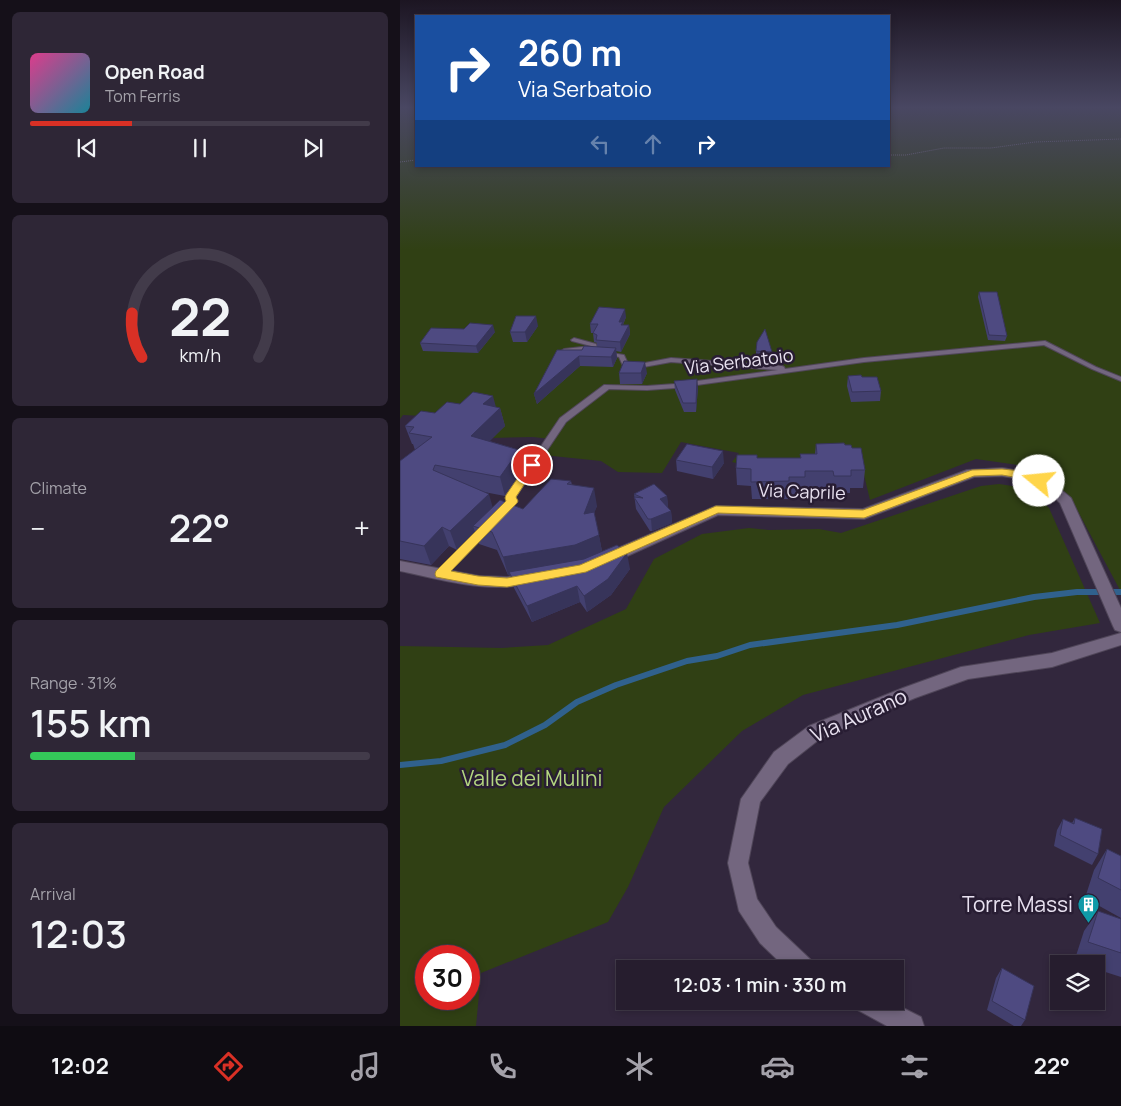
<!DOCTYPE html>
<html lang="en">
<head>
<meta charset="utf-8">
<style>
  body { margin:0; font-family:Manrope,sans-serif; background:#2e2636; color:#f1f3f6; height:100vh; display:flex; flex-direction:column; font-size:19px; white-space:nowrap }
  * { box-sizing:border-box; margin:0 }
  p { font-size:16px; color:#a4a2aa }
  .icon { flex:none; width:28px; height:28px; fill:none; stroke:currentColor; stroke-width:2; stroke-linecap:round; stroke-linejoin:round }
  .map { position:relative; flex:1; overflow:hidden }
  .drawer { display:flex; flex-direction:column; gap:12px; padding:12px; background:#151019; width:400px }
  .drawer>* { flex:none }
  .banner { position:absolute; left:15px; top:15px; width:475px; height:152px; border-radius:0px; box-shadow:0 2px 8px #0003,0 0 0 1px #423b4a; background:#1a4fa0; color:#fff; overflow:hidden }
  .fabs { position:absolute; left:650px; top:955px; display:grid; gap:10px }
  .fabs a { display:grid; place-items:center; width:55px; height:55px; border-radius:0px; background:#261d2e; box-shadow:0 2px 8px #0003,0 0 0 1px #423b4a; font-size:25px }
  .speed { position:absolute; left:15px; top:945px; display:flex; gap:10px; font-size:25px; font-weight:700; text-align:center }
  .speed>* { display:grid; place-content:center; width:65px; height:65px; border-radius:50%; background:#261d2e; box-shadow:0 2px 8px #0003,0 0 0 1px #423b4a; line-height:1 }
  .speed .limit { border:8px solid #d22; background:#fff; color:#111 }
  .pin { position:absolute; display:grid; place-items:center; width:42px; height:42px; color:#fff; margin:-21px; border:2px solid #fff; border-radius:50%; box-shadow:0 1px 5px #0007 }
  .me { position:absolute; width:55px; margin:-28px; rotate:287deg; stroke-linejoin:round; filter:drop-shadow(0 0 4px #0008) }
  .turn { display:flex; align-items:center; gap:18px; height:105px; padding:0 20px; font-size:22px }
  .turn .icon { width:65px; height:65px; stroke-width:2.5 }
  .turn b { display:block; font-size:35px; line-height:42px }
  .lanes { display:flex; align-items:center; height:48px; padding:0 20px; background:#0003; justify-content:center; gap:25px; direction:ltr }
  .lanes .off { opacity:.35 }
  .big { font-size:38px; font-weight:600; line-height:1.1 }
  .drawer .tile { flex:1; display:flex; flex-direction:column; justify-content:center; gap:8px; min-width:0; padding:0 18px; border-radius:8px; background:#2e2636 }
  .drawer .dial { align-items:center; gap:0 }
  .dial svg { height:130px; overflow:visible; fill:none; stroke:#423b4a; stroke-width:7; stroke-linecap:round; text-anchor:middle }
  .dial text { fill:#f1f3f6; stroke:none }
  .song { display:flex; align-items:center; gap:15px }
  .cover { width:60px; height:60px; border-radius:8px; background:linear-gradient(135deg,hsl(330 70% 55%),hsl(190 70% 35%)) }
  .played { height:5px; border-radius:2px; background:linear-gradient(90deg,#d93025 30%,#423b4a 30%) }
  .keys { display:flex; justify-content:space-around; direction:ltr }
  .heat { display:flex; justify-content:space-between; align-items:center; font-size:28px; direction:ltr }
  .charge { height:8px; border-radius:4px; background:linear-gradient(90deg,#34c759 31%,#423b4a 0) }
  .trip { position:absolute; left:216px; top:960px; width:288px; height:50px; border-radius:0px; background:#261d2e; box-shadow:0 2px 8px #0003,0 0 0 1px #423b4a; font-weight:600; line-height:50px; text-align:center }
  .tab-bar { display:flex; height:80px; justify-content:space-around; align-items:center; background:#0f0c12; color:#a4a2aa }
  .tab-bar .icon { width:35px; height:35px }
  .tab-bar .on { color:#d93025 }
  .tab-bar b { font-size:22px; color:#f1f3f6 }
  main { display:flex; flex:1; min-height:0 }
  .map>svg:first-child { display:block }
  .green { fill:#304014; fill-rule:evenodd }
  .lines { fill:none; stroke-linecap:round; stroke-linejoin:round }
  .stream { stroke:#30618d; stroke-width:6 }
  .service-casing { stroke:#504659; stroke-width:2 }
  .minor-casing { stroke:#504659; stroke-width:2 }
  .path { stroke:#837a8d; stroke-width:1; stroke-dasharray:1 1; stroke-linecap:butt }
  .service { fill:#73667f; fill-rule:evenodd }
  .minor { fill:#73667f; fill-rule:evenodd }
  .wall { fill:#43406f }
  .shaded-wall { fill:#37345a }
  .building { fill:#4e4a81; stroke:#37345a }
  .route { fill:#ffd54a; stroke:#a68a30 }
  .labels { text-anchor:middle; stroke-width:5; stroke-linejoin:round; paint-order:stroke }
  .street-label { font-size:18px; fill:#e8e1f0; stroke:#281d33 }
  .near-street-label { font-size:21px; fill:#e8e1f0; stroke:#281d33 }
  .near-park-label { font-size:21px; fill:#b4d780; stroke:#281d33 }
  .near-poi-label { font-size:21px; fill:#e8e1f0; stroke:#281d33; text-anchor:end }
</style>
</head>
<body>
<main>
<section class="drawer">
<div class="tile">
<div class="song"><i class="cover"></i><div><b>Open Road</b><p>Tom Ferris</p></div></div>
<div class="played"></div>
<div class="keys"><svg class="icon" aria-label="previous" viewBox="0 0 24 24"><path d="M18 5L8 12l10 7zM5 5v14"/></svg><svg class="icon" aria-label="pause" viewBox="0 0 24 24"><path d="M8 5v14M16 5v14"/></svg><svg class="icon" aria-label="next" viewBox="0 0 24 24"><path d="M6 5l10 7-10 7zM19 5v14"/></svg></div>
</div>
<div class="tile dial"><svg viewBox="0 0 100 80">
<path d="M14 69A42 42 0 1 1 86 69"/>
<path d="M14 69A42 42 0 0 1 8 42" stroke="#d93025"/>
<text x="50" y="56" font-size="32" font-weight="700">22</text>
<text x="50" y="72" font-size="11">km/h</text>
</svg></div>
<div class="tile"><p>Climate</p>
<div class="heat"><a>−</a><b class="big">22°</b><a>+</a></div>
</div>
<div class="tile"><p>Range · 31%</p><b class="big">155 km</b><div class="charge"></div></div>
<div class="tile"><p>Arrival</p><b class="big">12:03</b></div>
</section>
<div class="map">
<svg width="721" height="1026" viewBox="0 0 721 1026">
  <rect width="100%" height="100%" fill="#32273d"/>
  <path class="green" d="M0,107H16V166H489V107H721V592L673,502L643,474L618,465L576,459L470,500L460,458L369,470L332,462L339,453L281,442L262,473L218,472L201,461L143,455L151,439L133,437L90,438L45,417L3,415L0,419Z
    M599,484C622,487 633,491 649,508L700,623L629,635L403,695L342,731L264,807L228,887L208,922L81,973L76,1026H0V646L102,648L148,645L226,609L254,559L302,534L349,528L369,530L419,529L441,533L581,486ZM69,956V999H26V956Z"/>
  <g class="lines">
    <path class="stream" d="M0,765L41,761L105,745L145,725L177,702L216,685L287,661L317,656L350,645L497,625L634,597L677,592H721"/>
    <defs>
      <path id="service" d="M174,338L196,344L197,348L194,350L162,352L161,351L164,349L191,346L172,341L171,340Z
        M645,341L696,367L721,377V381L692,369L644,345L464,362L275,388L247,390L209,389L166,422L115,498L117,501L116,503L105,514L102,515L98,512L108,501L106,498L160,418L204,385L247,386L275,384L378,370L271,362L227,370L224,368L219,357L205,354V352L224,355L229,366L271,358L382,366L384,367L385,369L464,358Z
        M85,527L89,530L88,532L44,576H38L36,574L82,528Z"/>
      <path id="minor" d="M602,468C629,472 650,479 671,498L721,608V632L715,630L713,626L660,503L649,493L634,484L619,479L602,476L574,477L464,519L318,515L214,562L209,563L204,562L202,558L204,554L316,506L463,509L567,470Z
        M0,561L79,576L107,577L130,573L135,574L138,578L135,582C91,595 44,580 0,571Z
        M721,633V645L652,667L568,679L515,698L421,738L388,764L360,802L348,863L357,899L376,927L412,961L415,969H387L360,943L339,911L328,863L341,799L374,752L409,726L503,688L561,667L652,653Z
        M452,1001H489L521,1017L524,1026H487L456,1009Z"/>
    </defs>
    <use href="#service" class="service-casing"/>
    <use href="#minor" class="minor-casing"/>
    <path class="path" d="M489,155H506L544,148H591L635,142L721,139
      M0,162L16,160"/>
    <use href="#service" class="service"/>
    <use href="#minor" class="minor"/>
  </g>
  <path class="wall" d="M579,292L607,336L605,341L588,340L578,297Z
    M226,317L223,325H229L230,334L221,352L216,351L217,358L213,367L180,366L137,404L134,394L182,350L197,347V343L194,342L193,333H191L190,324Z
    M138,326L127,342H113L110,332Z
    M95,332L78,353L23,351L20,343Z
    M356,351L372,352V363L356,362Z
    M219,373H247L242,384H220Z
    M448,376L462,377L481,391L480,401L451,402L447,386Z
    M274,381L298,387L296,412H284L275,390Z
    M60,404L100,408L105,426L89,441L119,450L124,468L105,496L84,492L92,507L123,509L171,481L172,485L197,506L194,512L202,551L230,569L211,595L187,612L180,602L132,622L114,588L110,575H108L97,550L79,544L75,532L57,550L49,546L31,565L0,559V461L15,450L13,444H12L5,426L35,413Z
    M416,444L445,445L452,448L465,470L463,488H450V493H432V489H405L404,495H389V499H352L351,486L337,485L336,468L357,458H400V454H415Z
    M276,460L324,463L313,479L277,471Z
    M234,494L267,496L268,508L271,511L272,523L252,531H250L236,509Z
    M675,818L698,854L692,865L654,846L657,830L663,819L672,823Z
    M707,849L721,856V918L685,898L694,870Z
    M698,911L721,919V977L696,969V964H681L674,962L684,931Z
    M602,968L625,1020L621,1026H614L587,1010L596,978Z"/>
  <path class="shaded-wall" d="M225,309L226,317L223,324L224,331L219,322Z
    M136,316L138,326L127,342L125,332Z
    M93,325L95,332L78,353L76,346Z
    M229,325L230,334L221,352L220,342Z
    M216,348L217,358L213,367L211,357Z
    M179,356L180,366L137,404L134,394Z
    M245,362L247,373L242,384L241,373Z
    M297,379L298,387L296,412V403Z
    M93,396L97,411L100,408L105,426L77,454L71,436L83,404Z
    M119,450L124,468L105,496L100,477Z
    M323,451L324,463L313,479L312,467Z
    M194,488L197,506L187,532L184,514Z
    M89,494L94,512L73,526L75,532L57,550L50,531Z
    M267,496L268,507L262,511L260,499Z
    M271,511L272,523L252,531L251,519Z
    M42,527L49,546L31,565L24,546Z
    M199,535L202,552L178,562L109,572L110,575H108L103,557Z
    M227,553L230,569L211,595L187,612L184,596Z
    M177,586L180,602L132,622L127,606Z"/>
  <path class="building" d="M579,292H597L607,336L589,335Z
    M199,307L225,309L219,322H223L221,325H229L220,342L196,340L197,335L193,333L198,324H190Z
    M116,316H136L125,332H110Z
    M70,323L93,325L76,346L20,343L31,328L64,329Z
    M365,329L372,352L356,351L357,342Z
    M184,346L216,348L211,357L179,356L134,394L157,350H182Z
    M224,361L245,362L241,373H219Z
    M461,375L462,377H477L481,391L452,392L448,376Z
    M297,379L296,403H283L274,381Z
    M73,392L93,396L83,404L100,408L71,436L119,450L100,477L35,465L33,470L89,494L50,531L42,527L24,546L0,541V461L32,437L9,433L14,427L5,426L21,411L35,413L47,402L60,404Z
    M444,443L445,445H451L452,448H461L465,470H451V476H434L433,471H405V477H389V481L351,482V469L336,468L337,455H357V458H401L400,454H417L416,444Z
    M287,444L323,451L312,467L276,460Z
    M151,479L171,481L167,484L194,488L184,514L194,512L199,535L175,545L103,557L92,532L73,526L100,500L123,509Z
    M254,484L267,496L260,499L271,511L251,519H248L234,497L243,498L234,494Z
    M217,545L227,553L208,579L184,596L177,586L127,606L109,572L184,559Z
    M675,818L702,829L698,854L660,835L663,819L674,824Z
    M707,849L721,856V890L698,878Z
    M698,911L721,919V953L688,942Z
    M602,968L634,986L625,1020L592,1001Z"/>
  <linearGradient id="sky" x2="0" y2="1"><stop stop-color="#1c1522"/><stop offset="0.43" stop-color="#494762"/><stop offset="1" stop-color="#494762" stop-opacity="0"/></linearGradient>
  <rect width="721" height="250" fill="url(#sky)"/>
  <path class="route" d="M132,462L137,465L116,497L118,501L117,503L51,571L78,576L107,578L180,565L316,506L463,510L572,470L602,469L621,471L643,478L644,481L639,484L619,478L602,475L574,476L464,518L318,513L186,572L107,587L78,585L36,577L35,574L36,571L106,501L105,498L106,495L128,463Z"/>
  <defs>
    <symbol id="building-pin" viewBox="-11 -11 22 30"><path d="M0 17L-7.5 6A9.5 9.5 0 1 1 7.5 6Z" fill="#0f9aa8" stroke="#281d33"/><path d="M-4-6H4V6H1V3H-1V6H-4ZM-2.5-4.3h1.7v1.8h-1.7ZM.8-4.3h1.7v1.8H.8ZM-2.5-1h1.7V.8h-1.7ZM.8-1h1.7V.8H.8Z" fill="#fff"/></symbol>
  </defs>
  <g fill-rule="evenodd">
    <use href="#building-pin" x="676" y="892" width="25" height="34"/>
  </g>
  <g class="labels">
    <g class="street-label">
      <text transform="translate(339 362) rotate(-7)" y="6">Via Serbatoio</text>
      <text transform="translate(402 492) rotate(2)" y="6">Via Caprile</text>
    </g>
    <g class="near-street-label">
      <text transform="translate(459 716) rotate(-24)" y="7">Via Aurano</text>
    </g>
    <g class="near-park-label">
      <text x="132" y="786">Valle dei Mulini</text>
    </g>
    <g class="near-poi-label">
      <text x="673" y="912">Torre Massi</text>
    </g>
  </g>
</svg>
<div class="fabs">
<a><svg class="icon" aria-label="layers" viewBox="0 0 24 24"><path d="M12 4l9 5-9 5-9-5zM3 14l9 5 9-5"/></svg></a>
</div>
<div class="speed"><div class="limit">30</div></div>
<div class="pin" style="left:132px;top:465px;background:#d93025"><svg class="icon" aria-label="arrive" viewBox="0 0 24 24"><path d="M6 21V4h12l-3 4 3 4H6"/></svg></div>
<svg class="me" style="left:639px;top:481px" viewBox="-20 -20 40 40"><circle r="19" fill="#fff"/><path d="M0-13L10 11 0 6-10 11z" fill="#ffd54a"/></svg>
<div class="trip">12:03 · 1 min · 330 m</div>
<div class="banner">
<div class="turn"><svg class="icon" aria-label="right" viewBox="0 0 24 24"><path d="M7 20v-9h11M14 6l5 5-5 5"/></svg><div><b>260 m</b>Via Serbatoio</div></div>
<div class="lanes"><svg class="icon off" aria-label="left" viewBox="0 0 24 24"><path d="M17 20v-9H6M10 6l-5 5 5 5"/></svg><svg class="icon off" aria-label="ahead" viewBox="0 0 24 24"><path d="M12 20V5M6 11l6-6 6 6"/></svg><svg class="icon" aria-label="right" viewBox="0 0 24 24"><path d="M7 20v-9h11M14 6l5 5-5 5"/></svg></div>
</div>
</div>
</main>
<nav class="tab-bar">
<b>12:02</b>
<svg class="icon on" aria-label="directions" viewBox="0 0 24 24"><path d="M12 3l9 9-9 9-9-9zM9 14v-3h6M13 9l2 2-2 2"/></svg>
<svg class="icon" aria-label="music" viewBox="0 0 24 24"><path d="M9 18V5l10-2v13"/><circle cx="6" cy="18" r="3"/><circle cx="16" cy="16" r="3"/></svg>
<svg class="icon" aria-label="phone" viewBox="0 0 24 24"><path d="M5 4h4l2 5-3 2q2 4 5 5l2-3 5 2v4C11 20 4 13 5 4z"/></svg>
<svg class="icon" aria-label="climate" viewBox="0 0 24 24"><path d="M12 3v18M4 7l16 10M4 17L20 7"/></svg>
<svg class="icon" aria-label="car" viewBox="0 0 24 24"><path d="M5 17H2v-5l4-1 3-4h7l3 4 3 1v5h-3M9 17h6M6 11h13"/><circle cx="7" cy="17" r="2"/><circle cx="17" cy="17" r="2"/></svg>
<svg class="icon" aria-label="filters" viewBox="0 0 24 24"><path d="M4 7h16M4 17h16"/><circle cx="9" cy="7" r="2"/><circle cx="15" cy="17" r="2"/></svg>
<b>22°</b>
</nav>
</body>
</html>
